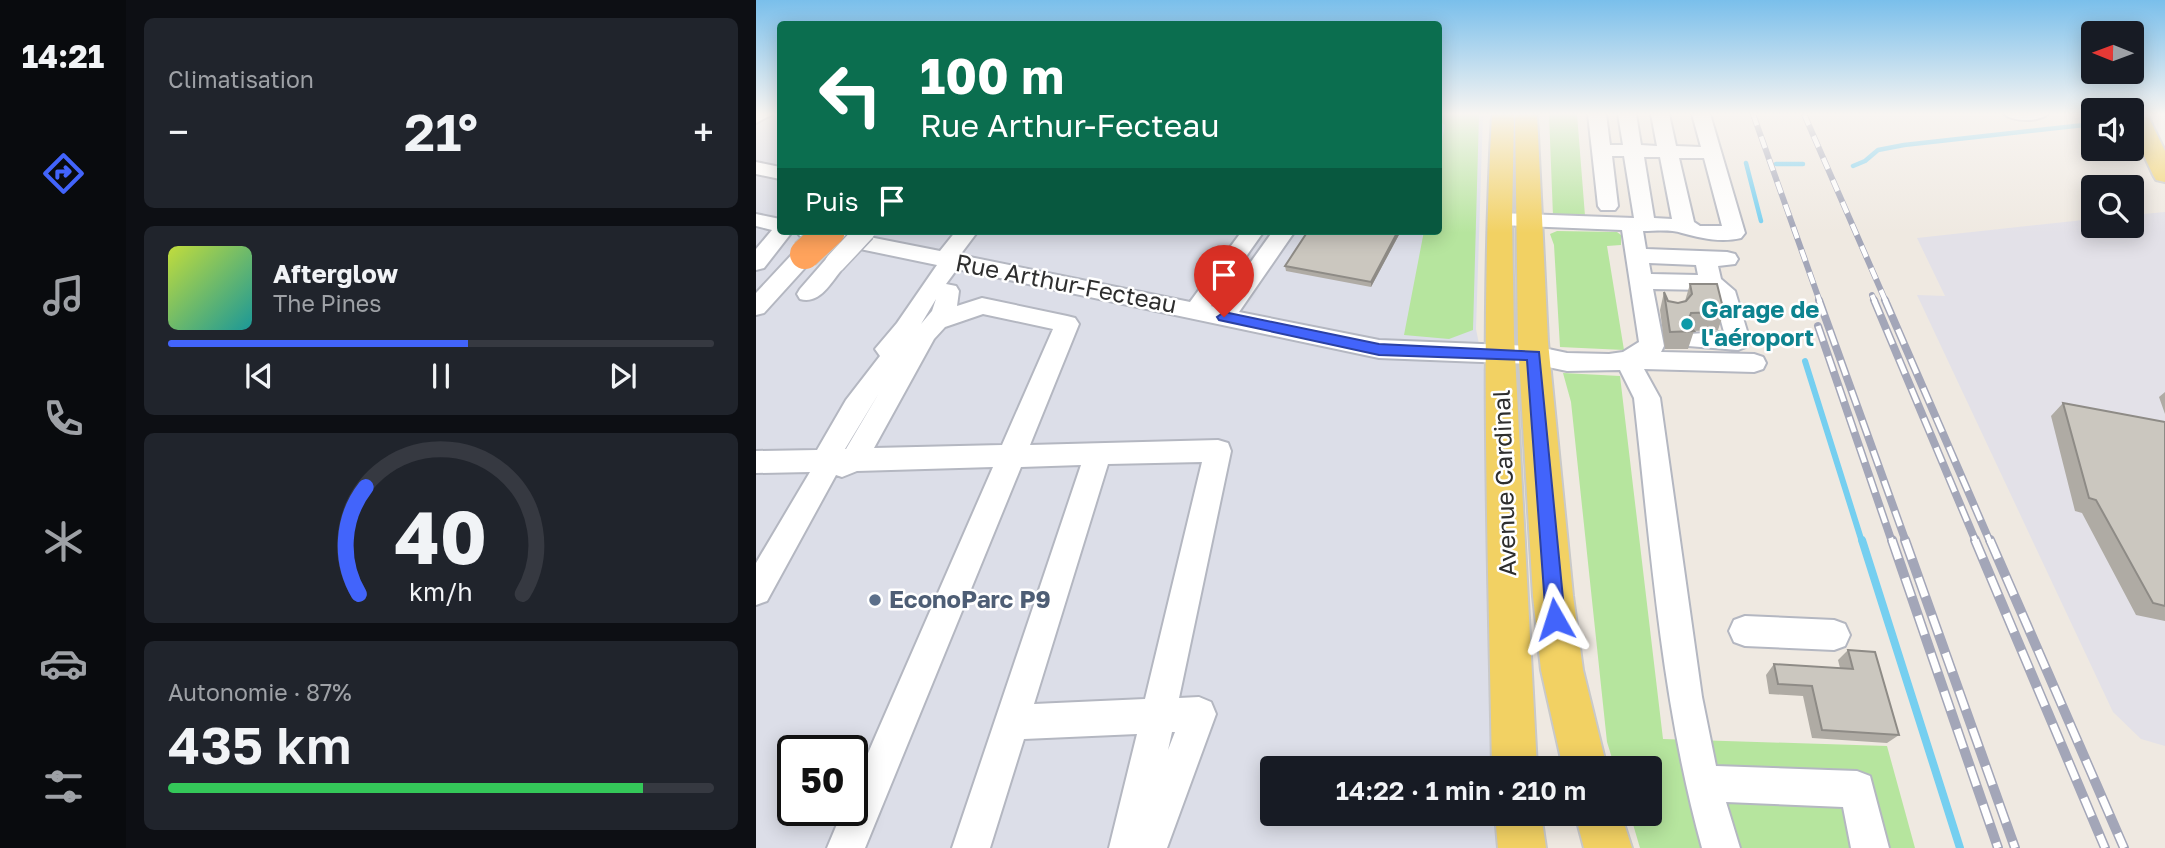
<!DOCTYPE html>
<html lang="fr">
<head>
<meta charset="utf-8">
<style>
  body { margin:0; font-family:"Golos Text",sans-serif; background:#20242c; color:#f1f3f6; height:100vh; display:flex; flex-direction:column; font-size:26px; white-space:nowrap }
  * { box-sizing:border-box; margin:0 }
  p { font-size:23px; color:#9ea1a6 }
  .icon { flex:none; width:38px; height:38px; fill:none; stroke:currentColor; stroke-width:2; stroke-linecap:round; stroke-linejoin:round }
  .map { position:relative; flex:1; overflow:hidden }
  .side { display:flex; flex-direction:column; gap:18px; padding:18px; background:#0d0f14; width:630px }
  .side>* { flex:none }
  .guide { position:absolute; left:21px; top:21px; width:665px; height:214px; border-radius:7px; box-shadow:0 4px 18px #0003; background:#0b6e4f; color:#fff; overflow:hidden }
  .needle { width:46px; rotate:271deg }
  .tools { position:absolute; left:1325px; top:21px; display:grid; gap:14px }
  .tools a { display:grid; place-items:center; width:63px; height:63px; border-radius:7px; background:#171b24; box-shadow:0 4px 18px #0003; font-size:35px }
  .speed { position:absolute; left:21px; top:735px; display:flex; gap:14px; font-size:35px; font-weight:700; text-align:center }
  .speed>* { display:grid; place-content:center; width:91px; height:91px; border-radius:50%; background:#171b24; box-shadow:0 4px 18px #0003; line-height:1 }
  .speed .limit { border:4px solid #111; border-radius:10px; background:#fff; color:#111 }
  .pin { position:absolute; display:grid; place-items:center; width:60px; height:60px; color:#fff; margin:-72px -30px; border-radius:50% 50% 50% 0; rotate:-45deg; box-shadow:0 0 7px #0007 }
  .pin .icon { rotate:45deg }
  .me { position:absolute; width:77px; margin:-38px; rotate:354deg; stroke-linejoin:round; filter:drop-shadow(0 0 5px #0008) }
  .turn { display:flex; align-items:center; gap:24px; height:147px; padding:0 28px; font-size:32px }
  .turn .icon { width:91px; height:91px; stroke-width:2.5 }
  .turn b { display:block; font-size:49px; line-height:60px }
  .then { display:flex; align-items:center; height:66px; padding:0 28px; background:#0003; gap:14px; font-size:26px }
  .big { font-size:52px; font-weight:600; line-height:1.1 }
  .side .widget { flex:1; display:flex; flex-direction:column; justify-content:center; gap:10px; min-width:0; padding:0 24px; border-radius:10px; background:#20242c }
  .side .dial { align-items:center; gap:0 }
  .dial svg { height:182px; overflow:visible; fill:none; stroke:#363941; stroke-width:7; stroke-linecap:round; text-anchor:middle }
  .dial text { fill:#f1f3f6; stroke:none }
  .song { display:flex; align-items:center; gap:21px }
  .cover { width:84px; height:84px; border-radius:10px; background:linear-gradient(135deg,hsl(70 70% 55%),hsl(180 70% 35%)) }
  .played { height:7px; border-radius:4px; background:linear-gradient(90deg,#4264fb 55%,#363941 55%) }
  .keys { display:flex; justify-content:space-around; direction:ltr }
  .heat { display:flex; justify-content:space-between; align-items:center; font-size:38px; direction:ltr }
  .charge { height:10px; border-radius:5px; background:linear-gradient(90deg,#34c759 87%,#363941 0) }
  .trip { position:absolute; left:504px; top:756px; width:402px; height:70px; border-radius:7px; background:#171b24; box-shadow:0 4px 18px #0003; font-weight:600; line-height:70px; text-align:center }
  main { display:flex; flex:1; min-height:0 }
  .dock { display:flex; flex-direction:column; width:126px; justify-content:space-around; align-items:center; background:#090b0e; color:#9ea1a6 }
  .dock .icon { width:49px; height:49px }
  .dock .on { color:#4264fb }
  .dock b { font-size:32px; color:#f1f3f6 }
  .map>svg:first-child { display:block }
  .industrial { fill:#e3e1e8 }
  .airport { fill:#dcdee8; fill-rule:evenodd }
  .green { fill:#b6e59e }
  .lines { fill:none; stroke-linecap:round; stroke-linejoin:round }
  .stream-far2 { stroke:#75cff0; stroke-width:4.5 }
  .stream-far1 { stroke:#75cff0; stroke-width:6 }
  .stream { stroke:#75cff0; stroke-width:8 }
  .minor-casing { stroke:#b4b7c1; stroke-width:4 }
  .major-casing { stroke:#c9c9c9; stroke-width:4 }
  .minor { fill:#fff; fill-rule:evenodd }
  .major { fill:#f2d163; fill-rule:evenodd }
  .rail-far2-casing { stroke:#a3a6b8; stroke-width:6 }
  .rail-far1-casing { stroke:#a3a6b8; stroke-width:8 }
  .rail-casing { stroke:#a3a6b8; stroke-width:10 }
  .rail-far2 { stroke:#fff; stroke-width:4.5; stroke-dasharray:12; stroke-linecap:butt }
  .rail-far1 { stroke:#fff; stroke-width:5; stroke-dasharray:16; stroke-linecap:butt }
  .rail { stroke:#fff; stroke-width:7; stroke-dasharray:20; stroke-linecap:butt }
  .minor-bridge-casing { stroke:#b4b7c1; stroke-width:23; stroke-linecap:butt }
  .highway-bridge-casing { stroke:#c9c9c9; stroke-width:32; stroke-linecap:butt }
  .minor-bridge { stroke:#fff; stroke-width:20 }
  .highway-bridge { stroke:#ffa35c; stroke-width:30 }
  .wall { fill:#afaba4 }
  .shaded-wall { fill:#8e8b86 }
  .building { fill:#cbc7bf; stroke:#8e8b86; stroke-width:2 }
  .route { fill:#4264fb; stroke:#2b41a3; stroke-width:2 }
  .culture-dot { fill:#0f9aa8; stroke:#fff; stroke-width:2.5 }
  .service-dot { fill:#5c6f8a; stroke:#fff; stroke-width:2.5 }
  .labels { text-anchor:middle; stroke-width:5; stroke-linejoin:round; paint-order:stroke }
  .street-label { font-size:24px; fill:#2e2e2e; stroke:#fff }
  .culture-label { font-size:24px; font-weight:bold; fill:#0d838f; stroke:#fff; text-anchor:start }
  .service-label { font-size:24px; font-weight:bold; fill:#4e5e75; stroke:#fff; text-anchor:start }
</style>
</head>
<body>
<main>
<nav class="dock">
<b>14:21</b>
<svg class="icon on" aria-label="directions" viewBox="0 0 24 24"><path d="M12 3l9 9-9 9-9-9zM9 14v-3h6M13 9l2 2-2 2"/></svg>
<svg class="icon" aria-label="music" viewBox="0 0 24 24"><path d="M9 18V5l10-2v13"/><circle cx="6" cy="18" r="3"/><circle cx="16" cy="16" r="3"/></svg>
<svg class="icon" aria-label="phone" viewBox="0 0 24 24"><path d="M5 4h4l2 5-3 2q2 4 5 5l2-3 5 2v4C11 20 4 13 5 4z"/></svg>
<svg class="icon" aria-label="climate" viewBox="0 0 24 24"><path d="M12 3v18M4 7l16 10M4 17L20 7"/></svg>
<svg class="icon" aria-label="car" viewBox="0 0 24 24"><path d="M5 17H2v-5l4-1 3-4h7l3 4 3 1v5h-3M9 17h6M6 11h13"/><circle cx="7" cy="17" r="2"/><circle cx="17" cy="17" r="2"/></svg>
<svg class="icon" aria-label="filters" viewBox="0 0 24 24"><path d="M4 7h16M4 17h16"/><circle cx="9" cy="7" r="2"/><circle cx="15" cy="17" r="2"/></svg>
</nav>
<section class="side">
<div class="widget"><p>Climatisation</p>
<div class="heat"><a>−</a><b class="big">21°</b><a>+</a></div>
</div>
<div class="widget">
<div class="song"><i class="cover"></i><div><b>Afterglow</b><p>The Pines</p></div></div>
<div class="played"></div>
<div class="keys"><svg class="icon" aria-label="previous" viewBox="0 0 24 24"><path d="M18 5L8 12l10 7zM5 5v14"/></svg><svg class="icon" aria-label="pause" viewBox="0 0 24 24"><path d="M8 5v14M16 5v14"/></svg><svg class="icon" aria-label="next" viewBox="0 0 24 24"><path d="M6 5l10 7-10 7zM19 5v14"/></svg></div>
</div>
<div class="widget dial"><svg viewBox="0 0 100 80">
<path d="M14 69A42 42 0 1 1 86 69"/>
<path d="M14 69A42 42 0 0 1 17 22" stroke="#4264fb"/>
<text x="50" y="56" font-size="32" font-weight="700">40</text>
<text x="50" y="72" font-size="11">km/h</text>
</svg></div>
<div class="widget"><p>Autonomie · 87%</p><b class="big">435 km</b><div class="charge"></div></div>
</section>
<div class="map">
<svg width="1409" height="848" viewBox="0 0 1409 848">
  <rect width="100%" height="100%" fill="#efe9e1"/>
  <path class="industrial" d="M1409,212V746L1385,739L1357,712L1161,295L1189,296L1161,238L1337,219V226H1376V215Z"/>
  <path class="airport" d="M0,114H24V231H682L683,114H727L720,329L734,400L743,768H516V814H744L746,848H0ZM37,751H96V810H37Z"/>
  <path class="green" d="M683,114H723L717,330L693,339L648,335L668,231H682L683,157L689,125L683,121Z
    M793,114H821L829,216H797Z
    M801,231L861,232L865,235V245L851,246L868,350L804,347L798,245L794,234Z
    M807,373L864,376L907,739L1131,746L1159,848H884L874,814H894V768H859L851,742L815,402Z"/>
  <g class="lines">
    <path class="stream-far2" d="M990,163L1005,221
      M1020,164H1047
      M1097,166L1109,161L1122,150L1148,145L1337,124"/>
    <path class="stream-far1" d="M1049,361L1106,542"/>
    <path class="stream" d="M1106,540L1204,848"/>
    <defs>
      <path id="minor" d="M0,114H17L0,123Z
        M832,114H850L854,145H867L862,114H880L885,145L901,146L895,114H913L920,146L945,147L936,114H954L989,233L985,238C965,243 944,238 926,233C914,229 899,231 887,231L890,249L971,252L979,254L982,259L979,264L962,266L965,279L979,291L994,341L990,347L982,350L932,346L928,340L932,334L968,332L958,295L950,290L897,289L908,346L905,352L998,354L1007,357L1010,363L1007,369L998,372L888,369L904,398L946,697L960,766L1101,771L1114,776L1133,848H1095L1087,807L970,802L984,848H946C905,701 895,549 878,398L864,370L811,371L778,364L623,358L201,269L190,284L200,286L203,291L201,306L226,298L311,316L319,318L323,324L274,445L462,440L472,443L475,451L423,698L443,697L455,702L460,714L411,848H353L381,734L268,739L234,848H196L325,465L265,467L109,848H71L87,810H96V790L237,467L101,471L86,477L80,475L11,601L0,605V563L54,472L0,473V451L61,450L90,400L124,356L119,349L141,323L181,265L51,238L44,236L40,231H83L184,251L200,231H222L204,255L434,302L486,231H508L455,306L462,308L517,231H539L483,312L623,340L778,346L811,353L853,354L867,352L883,342L866,230L743,225L736,223L733,219L736,215L743,213L878,218L868,156H856L862,206L859,210H845L842,206ZM888,157H904L916,219L898,218ZM923,158H948L966,226H944L938,222ZM893,263L940,265L942,275L895,274ZM180,299L176,311L165,324ZM227,314L297,329L246,445L118,448L178,339L189,327ZM123,393L90,449H89ZM446,462L389,699L278,704L352,464ZM416,732H419L412,750Z
        M1248,114H1292C1282,122 1258,122 1248,114Z
        M0,162L24,167V179L0,174Z
        M0,214L24,219V231L36,232L8,268L0,270V249L16,230L0,226Z
        M49,247L57,249L60,254L57,259L8,313L0,315V293L41,249Z
        M79,256L87,258L90,263L87,268C75,282 64,305 44,299L41,294L44,289L71,258Z
        M989,616L1078,620L1089,624L1094,635L1089,646L1078,650L989,646L978,642L973,631L978,620Z"/>
      <path id="major" d="M736,114H758L756,219L758,337L781,768H736C732,550 724,332 736,114Z
        M759,114H781L792,342L817,596L827,670L851,768H807L785,670L777,596L762,342Z
        M1376,114H1391L1409,151V182L1400,180L1397,175L1376,130Z
        M739,814H785L790,848H742Z
        M819,814H865L876,848H828Z"/>
    </defs>
    <use href="#minor" class="minor-casing"/>
    <use href="#major" class="major-casing"/>
    <use href="#minor" class="minor"/>
    <use href="#major" class="major"/>
    <defs>
      <path id="rail-far2" d="M997,114L1064,302
        M1048,114L1130,302
        M1116,295L1119,302"/>
      <path id="rail-far1" d="M1063,300L1150,542
        M1118,300L1220,542
        M1129,300L1234,542
        M1062,326L1136,542"/>
      <path id="rail" d="M1136,540L1242,848
        M1149,540L1259,848
        M1219,540L1349,848
        M1234,540L1368,848"/>
    </defs>
    <use href="#rail-far2" class="rail-far2-casing"/>
    <use href="#rail-far1" class="rail-far1-casing"/>
    <use href="#rail" class="rail-casing"/>
    <use href="#rail-far2" class="rail-far2"/>
    <use href="#rail-far1" class="rail-far1"/>
    <use href="#rail" class="rail"/>
    <defs>
      <path id="minor-bridge" d="M79,263L109,231"/>
      <path id="highway-bridge" d="M49,254L74,231"/>
    </defs>
    <use href="#minor-bridge" class="minor-bridge-casing"/>
    <use href="#highway-bridge" class="highway-bridge-casing"/>
    <use href="#minor-bridge" class="minor-bridge"/>
    <use href="#highway-bridge" class="highway-bridge"/>
  </g>
  <path class="wall" d="M645,231L615,287L530,271L529,266Z
    M934,284L968,312L962,330L938,331L932,349H909L904,310L908,292L912,301L922,303L929,301Z
    M1409,392V414L1403,397Z
    M1307,403L1409,422V621L1380,615L1326,513L1319,511L1295,416Z
    M1092,650L1143,735L1131,743L1056,738L1047,696L1013,694L1010,675L1018,664L1084,668L1082,660Z"/>
  <path class="shaded-wall" d="M642,231H645L615,287V282Z"/>
  <path class="building" d="M552,231H642L615,282L529,266Z
    M934,284H961L968,312L935,313L931,324L938,331L914,332L908,292L912,301L922,303L930,301L936,294Z
    M1307,403L1409,422V606L1397,603L1340,500L1333,498Z
    M1092,650L1119,652L1143,735L1066,730L1056,686L1022,684L1018,664L1097,669Z"/>
  <linearGradient id="sky" x2="0" y2="1"><stop stop-color="#7abfeb"/><stop offset="0.49" stop-color="#f8f5f2"/><stop offset="1" stop-color="#f8f5f2" stop-opacity="0"/></linearGradient>
  <rect width="1409" height="233" fill="url(#sky)"/>
  <path class="route" d="M468,312L623,344L783,352L809,619L806,625L799,628L792,625L790,619L771,360L623,355L463,320L461,317Z"/>
  <circle class="culture-dot" cx="931" cy="324" r="7"/>
  <circle class="service-dot" cx="119" cy="600" r="7"/>
  <g class="labels">
    <g class="street-label">
      <text transform="translate(310 284) rotate(11)" y="8">Rue Arthur-Fecteau</text>
      <text transform="translate(749 483) rotate(-92)" y="8">Avenue Cardinal</text>
    </g>
    <g class="culture-label">
      <text x="945" y="318">Garage de<tspan x="945" dy="28">l'aéroport</tspan></text>
    </g>
    <g class="service-label">
      <text x="133" y="608">EconoParc P9</text>
    </g>
  </g>
</svg>
<div class="tools">
<a><svg class="needle" viewBox="-14 -14 28 28"><path d="M0-13l5 13h-10z" fill="#e53935"/><path d="M0 13l5-13h-10z" fill="#9ea1a6"/></svg></a>
<a><svg class="icon" aria-label="sound" viewBox="0 0 24 24"><path d="M4 9h4l5-4v14l-5-4H4zM17 9q2 3 0 6"/></svg></a>
<a><svg class="icon" aria-label="search" viewBox="0 0 24 24"><circle cx="10" cy="10" r="6"/><path d="M15 15l6 6"/></svg></a>
</div>
<div class="speed"><div class="limit">50</div></div>
<div class="pin" style="left:468px;top:317px;background:#d93025"><svg class="icon" aria-label="arrive" viewBox="0 0 24 24"><path d="M6 21V4h12l-3 4 3 4H6"/></svg></div>
<svg class="me" style="left:799px;top:619px" viewBox="-20 -20 40 40"><path d="M0-17L14 15 0 8-14 15z" fill="#4264fb" stroke="#fff" stroke-width="4"/></svg>
<div class="trip">14:22 · 1 min · 210 m</div>
<div class="guide">
<div class="turn"><svg class="icon" aria-label="left" viewBox="0 0 24 24"><path d="M17 20v-9H6M10 6l-5 5 5 5"/></svg><div><b>100 m</b>Rue Arthur-Fecteau</div></div>
<div class="then">Puis<svg class="icon" aria-label="arrive" viewBox="0 0 24 24"><path d="M6 21V4h12l-3 4 3 4H6"/></svg></div>
</div>
</div>
</main>
</body>
</html>
